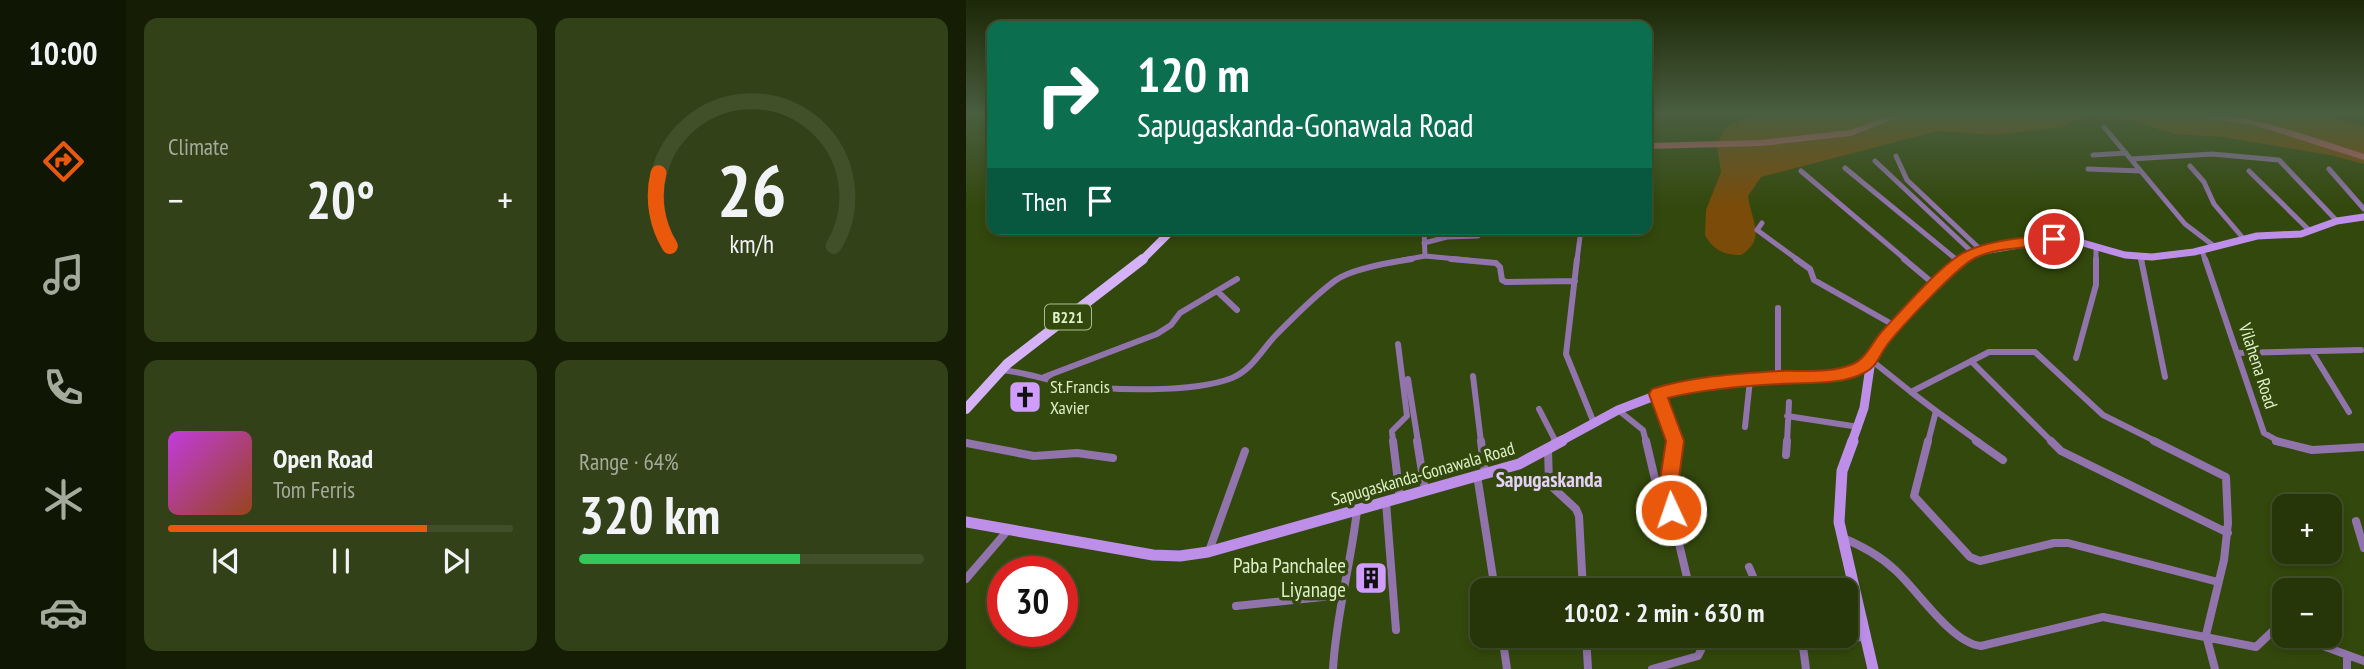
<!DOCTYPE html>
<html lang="en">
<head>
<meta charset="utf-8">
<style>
  body { margin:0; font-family:"PT Sans Narrow",sans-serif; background:#324117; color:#f1f3f6; height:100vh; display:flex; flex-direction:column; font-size:26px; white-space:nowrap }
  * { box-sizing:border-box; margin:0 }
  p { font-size:23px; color:#a4ab9c }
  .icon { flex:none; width:38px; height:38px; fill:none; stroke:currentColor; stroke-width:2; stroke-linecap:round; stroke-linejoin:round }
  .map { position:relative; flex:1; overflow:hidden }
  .sheet { display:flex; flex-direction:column; gap:18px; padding:18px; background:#151e05; width:840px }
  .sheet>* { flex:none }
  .guide { position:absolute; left:21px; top:21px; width:665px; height:214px; border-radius:14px; box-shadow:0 4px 10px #0003,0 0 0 2px #42502a; background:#0b6e4f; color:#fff; overflow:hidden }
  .controls { position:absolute; left:1306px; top:494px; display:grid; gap:14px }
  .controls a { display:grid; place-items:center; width:70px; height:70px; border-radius:14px; background:#263609; box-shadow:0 4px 10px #0003,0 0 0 2px #42502a; font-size:35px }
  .speed { position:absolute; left:21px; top:556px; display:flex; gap:14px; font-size:35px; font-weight:700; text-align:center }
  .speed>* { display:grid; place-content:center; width:91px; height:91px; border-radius:50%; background:#263609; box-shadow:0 4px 10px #0003,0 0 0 2px #42502a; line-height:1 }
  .speed .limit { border:10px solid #d22; background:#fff; color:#111 }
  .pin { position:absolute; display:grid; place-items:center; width:60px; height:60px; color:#fff; margin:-30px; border:4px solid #fff; border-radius:50%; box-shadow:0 2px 7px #0007 }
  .me { position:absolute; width:77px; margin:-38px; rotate:357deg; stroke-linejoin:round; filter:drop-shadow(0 0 5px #0008) }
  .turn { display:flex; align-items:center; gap:24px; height:147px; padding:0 35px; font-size:32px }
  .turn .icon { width:91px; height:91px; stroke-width:2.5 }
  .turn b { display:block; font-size:49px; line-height:60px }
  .then { display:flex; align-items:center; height:66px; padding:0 35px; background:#0003; gap:14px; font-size:26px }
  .big { font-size:52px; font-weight:700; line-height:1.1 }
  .sheet .tile { flex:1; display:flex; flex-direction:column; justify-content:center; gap:10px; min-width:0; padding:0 24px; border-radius:14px; background:#324117 }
  .sheet .dial { align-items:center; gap:0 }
  .dial svg { height:182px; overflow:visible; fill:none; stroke:#42502a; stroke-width:7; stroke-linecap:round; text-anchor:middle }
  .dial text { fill:#f1f3f6; stroke:none }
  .song { display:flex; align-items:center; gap:21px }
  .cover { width:84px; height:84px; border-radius:10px; background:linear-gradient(135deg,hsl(290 70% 55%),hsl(20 70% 35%)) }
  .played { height:7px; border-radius:4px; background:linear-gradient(90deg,#ea580c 75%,#42502a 75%) }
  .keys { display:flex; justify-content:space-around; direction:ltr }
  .heat { display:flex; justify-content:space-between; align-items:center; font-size:38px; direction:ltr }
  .charge { height:10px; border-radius:5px; background:linear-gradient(90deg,#34c759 64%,#42502a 0) }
  .sheet .tiles { flex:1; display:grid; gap:18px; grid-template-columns:repeat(2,1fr) }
  .trip { position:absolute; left:504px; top:578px; width:388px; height:70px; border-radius:14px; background:#263609; box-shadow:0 4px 10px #0003,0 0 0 2px #42502a; font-weight:700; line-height:70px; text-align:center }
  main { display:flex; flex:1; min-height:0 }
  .tab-bar { display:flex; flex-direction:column; width:126px; justify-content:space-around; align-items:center; background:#0f1604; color:#a4ab9c }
  .tab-bar .icon { width:49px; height:49px }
  .tab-bar .current { color:#ea580c }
  .tab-bar b { font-size:32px; color:#f1f3f6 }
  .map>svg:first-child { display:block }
  .green { fill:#7a4b09 }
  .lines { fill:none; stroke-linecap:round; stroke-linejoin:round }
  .river { fill:#ca5f78; fill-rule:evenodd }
  .street-far2 { stroke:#9174ac; stroke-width:5 }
  .street-far1 { stroke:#9174ac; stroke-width:6 }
  .street { stroke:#9174ac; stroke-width:8 }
  .secondary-far2 { stroke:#be8fe9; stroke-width:7 }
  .secondary-far1 { stroke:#be8fe9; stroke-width:9 }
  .secondary { stroke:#be8fe9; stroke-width:11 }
  .primary-far1 { stroke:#d5b2f7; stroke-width:8 }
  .primary { stroke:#d5b2f7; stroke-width:10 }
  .shaded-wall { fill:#26542e }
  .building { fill:#367842; stroke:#26542e; stroke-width:2 }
  .route { fill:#ea580c; stroke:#983908; stroke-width:2 }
  .labels { text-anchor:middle; stroke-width:7; stroke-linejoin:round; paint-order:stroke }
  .shield { fill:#33480c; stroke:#abbd90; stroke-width:2 }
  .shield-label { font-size:16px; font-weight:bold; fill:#deefc9 }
  .street-label { font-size:18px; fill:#deefc9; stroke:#33480c }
  .poi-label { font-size:18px; fill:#deefc9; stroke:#33480c; text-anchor:start }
  .quarter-label { font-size:21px; font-weight:bold; fill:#e6d1fb; stroke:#33480c }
  .near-poi-label { font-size:21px; fill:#deefc9; stroke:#33480c; text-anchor:end }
</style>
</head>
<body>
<main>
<nav class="tab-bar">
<b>10:00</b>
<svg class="icon current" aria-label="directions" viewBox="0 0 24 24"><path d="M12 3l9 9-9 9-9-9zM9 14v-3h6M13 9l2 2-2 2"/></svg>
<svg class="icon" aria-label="music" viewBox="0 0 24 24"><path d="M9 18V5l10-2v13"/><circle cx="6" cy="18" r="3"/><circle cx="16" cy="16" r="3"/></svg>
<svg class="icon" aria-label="phone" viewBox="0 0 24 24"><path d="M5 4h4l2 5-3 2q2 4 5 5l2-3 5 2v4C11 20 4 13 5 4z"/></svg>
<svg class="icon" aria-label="climate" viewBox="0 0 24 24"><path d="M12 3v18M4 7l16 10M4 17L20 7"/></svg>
<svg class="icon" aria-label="car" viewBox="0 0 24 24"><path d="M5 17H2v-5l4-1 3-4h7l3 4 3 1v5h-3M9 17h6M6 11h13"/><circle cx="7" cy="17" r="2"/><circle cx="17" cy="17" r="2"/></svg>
</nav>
<section class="sheet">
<div class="tiles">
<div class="tile"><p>Climate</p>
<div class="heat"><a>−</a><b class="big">20°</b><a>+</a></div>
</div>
<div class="tile dial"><svg viewBox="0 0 100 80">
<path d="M14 69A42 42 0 1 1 86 69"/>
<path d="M14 69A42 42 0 0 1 9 37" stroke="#ea580c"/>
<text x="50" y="56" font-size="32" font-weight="700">26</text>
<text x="50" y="72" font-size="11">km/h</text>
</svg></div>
<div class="tile">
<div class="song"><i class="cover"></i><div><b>Open Road</b><p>Tom Ferris</p></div></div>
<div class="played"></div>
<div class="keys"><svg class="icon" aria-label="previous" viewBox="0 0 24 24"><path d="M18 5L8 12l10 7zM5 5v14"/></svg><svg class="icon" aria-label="pause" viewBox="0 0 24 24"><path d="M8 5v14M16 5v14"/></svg><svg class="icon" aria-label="next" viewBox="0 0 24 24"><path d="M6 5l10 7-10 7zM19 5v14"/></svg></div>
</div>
<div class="tile"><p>Range · 64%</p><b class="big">320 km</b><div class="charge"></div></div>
</div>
</section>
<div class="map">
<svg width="1398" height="669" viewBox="0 0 1398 669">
  <rect width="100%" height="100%" fill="#33480c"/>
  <path class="green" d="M799,114H1357L1398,126V164L1364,155L1256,137L1208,134L1163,120L1128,117L1110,120L1097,127L1028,135L972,131L795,177L782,196C785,220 801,239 775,255C758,255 747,250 739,235L740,210L755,172L751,146L758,129L779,118Z"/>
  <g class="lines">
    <path class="river" d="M929,114H941L885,136L795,146L681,149V143L795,140L884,130Z
      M1229,114C1288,114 1342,136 1398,154V160L1288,125L1233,117Z"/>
    <path class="street-far2" d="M1138,127L1219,224L1248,246
      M1127,155L1160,153
      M930,156L941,180L1015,250
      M1165,159L1246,154L1313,160L1371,221
      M909,161L1007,253
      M1224,166L1238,182L1248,204L1277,238
      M879,168L991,260
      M1122,169L1175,171
      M1363,169L1398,209
      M835,171L940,260
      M1283,171L1344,231
      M796,223L791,230L832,260
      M458,229L459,256
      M458,243L481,237L512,236
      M1130,247V260
      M1236,250L1239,260
      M1175,257L1176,260
      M437,260L459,256L502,260
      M611,260L615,229"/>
    <path class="street-far1" d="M485,259L530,263L534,267L536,280L540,282L609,281
      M611,259L600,354L628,423
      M830,259L844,269L848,280L931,327
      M938,259L969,285
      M989,259L994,263
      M1175,259L1199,377
      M1239,259L1298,433L1314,442
      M251,291L271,310
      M812,308V378
      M1346,352L1383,412
      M1272,353L1395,350
      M1110,358L1130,285V259
      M905,360L945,392L1023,352H1069L1137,415L1191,442
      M1005,361L1086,442
      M35,370C59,372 79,380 102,384C143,391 228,393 266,378C287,369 296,349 311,334C329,316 349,295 370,280C386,269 426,262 446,259
      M507,376L515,442
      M78,377L191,334L205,325L214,313L271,279
      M442,379L452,442
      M945,392L970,411L962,442
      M692,394L709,442
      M573,409L590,442
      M652,410L677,430L680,442
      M970,411L1013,442
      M821,416L893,427
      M779,427L784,380
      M427,442L426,431L441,416L432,344
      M821,442L823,402"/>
    <path class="street" d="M427,441L434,498
      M451,441L459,490
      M515,441L519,473
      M589,441L591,444
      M680,441L689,479
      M709,441L701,493L724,590
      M962,441L948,496L1004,557L1014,561L1088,543H1102L1252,582
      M1010,441L1037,460
      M1085,441L1095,451L1262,533
      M1188,441L1260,477L1262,523L1258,560L1240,635L1249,669
      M1310,441L1346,450L1398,447
      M0,443L68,456L111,453L147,458
      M582,449L583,484L610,509L613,516L617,590
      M820,455L821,441
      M511,475L529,590
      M420,502L430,630
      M1390,521L1398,548
      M877,538C896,546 913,555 928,569C951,589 985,643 1015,646L1137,617L1290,647L1309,629L1318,632
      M243,551L279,451
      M783,567L789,581L794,585L806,584L811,590
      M0,579L42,530
      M270,606L376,595
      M536,635L541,669
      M620,635L622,669
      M1327,635L1398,661
      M1381,655V669
      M367,669C370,615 385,564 391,510
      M686,669L732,656L737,646L734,635
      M840,669L837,647L841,640L899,637"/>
    <path class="secondary-far2" d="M997,260L1011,252L1088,239L1117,243L1159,255L1186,257L1228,252L1291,236L1335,234L1371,221L1398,217"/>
    <path class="secondary-far1" d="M593,442L652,410L707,389L812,378L865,376L889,371L901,364L915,341L969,285L999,259
      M886,442L898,408L905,360"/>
    <path class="secondary" d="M887,441L876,471L873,522L907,669
      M0,522L187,555L214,556L242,552L553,464L596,441"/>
    <path class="primary-far1" d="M176,260L207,229"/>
    <path class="primary" d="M0,409L41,364L177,259"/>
  </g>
  <path class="shaded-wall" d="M415,564L417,568L420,585L392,591L389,587Z"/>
  <path class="building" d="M415,564L417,580L389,587L390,568Z"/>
  <linearGradient id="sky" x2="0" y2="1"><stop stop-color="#1c2807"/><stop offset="0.55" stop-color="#4a5e40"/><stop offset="1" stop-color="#4a5e40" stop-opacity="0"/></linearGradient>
  <rect width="1398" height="207" fill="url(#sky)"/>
  <path class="route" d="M1088,234L1093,236V242C1066,249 1034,246 1009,258C991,267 935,327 921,345C913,356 911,367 898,373C873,386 841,382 814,384C777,386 738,389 702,398L718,441L711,493L714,510L711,516L705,518L698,516L692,493L700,441L683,394L686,389C726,376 771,374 813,371C836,370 864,374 887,364C901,358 907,340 918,329C936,310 977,262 999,252C1025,239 1060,238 1088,234Z"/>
  <defs>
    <symbol id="church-square" viewBox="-11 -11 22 22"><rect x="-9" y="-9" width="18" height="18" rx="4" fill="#d09dff" stroke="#33480c"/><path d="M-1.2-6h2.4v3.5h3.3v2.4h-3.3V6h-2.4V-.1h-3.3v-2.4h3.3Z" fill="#111"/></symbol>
    <symbol id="building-square" viewBox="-11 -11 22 22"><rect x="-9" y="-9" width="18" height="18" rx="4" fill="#d09dff" stroke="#33480c"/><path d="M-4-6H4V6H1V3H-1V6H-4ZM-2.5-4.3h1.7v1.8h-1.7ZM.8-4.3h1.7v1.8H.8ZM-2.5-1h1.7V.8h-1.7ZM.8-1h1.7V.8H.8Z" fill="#111"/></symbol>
  </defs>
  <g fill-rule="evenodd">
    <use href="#church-square" x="40" y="378" width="38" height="38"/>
    <use href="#building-square" x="386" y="559" width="38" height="38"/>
  </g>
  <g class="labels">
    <rect class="shield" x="79" y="304.5" width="46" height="25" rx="5"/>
    <g class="shield-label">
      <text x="102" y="323">B221</text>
    </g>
    <g class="street-label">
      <text transform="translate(1292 366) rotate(72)" y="6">Vilahena Road</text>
      <text transform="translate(457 474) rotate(-16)" y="6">Sapugaskanda-Gonawala Road</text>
    </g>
    <g class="poi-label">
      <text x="84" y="393">St.Francis<tspan x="84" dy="21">Xavier</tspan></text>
    </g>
    <g class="quarter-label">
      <text x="583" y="487">Sapugaskanda</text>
    </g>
    <g class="near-poi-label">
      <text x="380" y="573">Paba Panchalee<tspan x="380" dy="24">Liyanage</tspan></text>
    </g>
  </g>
</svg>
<div class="controls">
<a>+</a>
<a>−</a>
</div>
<div class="speed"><div class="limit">30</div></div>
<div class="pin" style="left:1088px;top:239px;background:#d93025"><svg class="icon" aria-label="arrive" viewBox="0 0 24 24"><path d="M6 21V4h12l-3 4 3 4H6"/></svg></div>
<svg class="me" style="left:705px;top:510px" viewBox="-20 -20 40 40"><circle r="17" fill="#ea580c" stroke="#fff" stroke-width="3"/><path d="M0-11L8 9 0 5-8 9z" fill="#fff"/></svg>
<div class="trip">10:02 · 2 min · 630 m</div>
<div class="guide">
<div class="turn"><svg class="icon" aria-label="right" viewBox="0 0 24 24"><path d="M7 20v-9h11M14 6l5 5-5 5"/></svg><div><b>120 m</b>Sapugaskanda-Gonawala Road</div></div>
<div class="then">Then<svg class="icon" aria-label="arrive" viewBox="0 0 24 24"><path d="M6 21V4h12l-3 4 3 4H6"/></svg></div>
</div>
</div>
</main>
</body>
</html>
